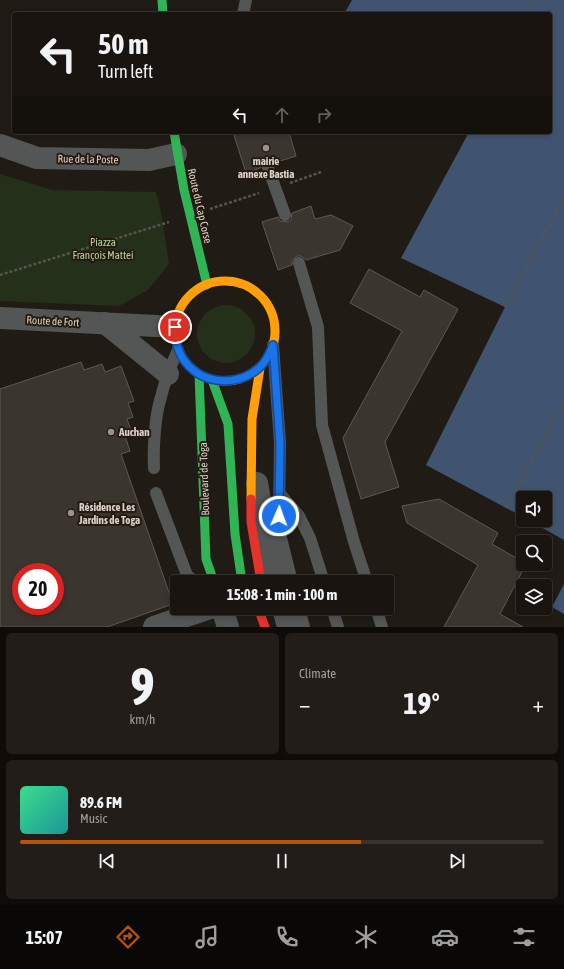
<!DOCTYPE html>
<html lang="en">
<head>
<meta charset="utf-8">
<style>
  body { margin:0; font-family:"Asap Condensed",sans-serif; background:#221d19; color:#f1f3f6; height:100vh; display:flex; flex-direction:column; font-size:15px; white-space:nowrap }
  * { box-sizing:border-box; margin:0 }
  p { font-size:13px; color:#9f9e9f }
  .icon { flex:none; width:22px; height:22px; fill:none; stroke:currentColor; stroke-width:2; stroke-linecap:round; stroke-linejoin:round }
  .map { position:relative; height:627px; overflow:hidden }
  .drawer { display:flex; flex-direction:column; gap:6px; padding:6px; background:#0e0b09; flex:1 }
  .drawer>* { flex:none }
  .guide { position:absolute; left:12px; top:12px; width:540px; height:122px; border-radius:4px; box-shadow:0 2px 6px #0003,0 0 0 1px #373330; background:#191410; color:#f1f3f6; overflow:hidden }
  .buttons { position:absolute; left:516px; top:491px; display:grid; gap:8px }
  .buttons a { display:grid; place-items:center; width:36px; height:36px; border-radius:4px; background:#191410; box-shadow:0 2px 6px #0003,0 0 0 1px #373330; font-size:20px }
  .speed { position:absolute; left:12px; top:563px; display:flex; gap:8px; font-size:20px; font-weight:700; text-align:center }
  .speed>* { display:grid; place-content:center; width:52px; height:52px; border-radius:50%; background:#191410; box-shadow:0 2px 6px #0003,0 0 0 1px #373330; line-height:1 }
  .speed .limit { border:6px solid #d22; background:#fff; color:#111 }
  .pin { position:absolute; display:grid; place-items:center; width:34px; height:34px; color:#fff; margin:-17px; border:2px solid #fff; border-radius:50%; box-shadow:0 1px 4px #0007 }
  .me { position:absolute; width:44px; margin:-22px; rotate:2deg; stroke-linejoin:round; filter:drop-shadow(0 0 3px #0008) }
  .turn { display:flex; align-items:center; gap:14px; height:84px; padding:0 20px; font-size:18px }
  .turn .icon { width:52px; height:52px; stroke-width:2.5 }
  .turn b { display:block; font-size:28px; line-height:34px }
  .lanes { display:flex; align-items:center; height:38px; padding:0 20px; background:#0003; justify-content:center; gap:20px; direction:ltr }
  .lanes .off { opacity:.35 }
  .big { font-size:30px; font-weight:700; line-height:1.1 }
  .drawer .tile { flex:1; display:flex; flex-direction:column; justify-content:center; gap:6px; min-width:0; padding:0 14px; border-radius:6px; background:#221d19 }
  .drawer .dial { align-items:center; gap:0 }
  .dial b { font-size:52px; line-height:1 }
  .song { display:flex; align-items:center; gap:12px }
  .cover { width:48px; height:48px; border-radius:6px; background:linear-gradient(135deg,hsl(150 70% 55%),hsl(180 70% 35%)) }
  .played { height:4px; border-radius:2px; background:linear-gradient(90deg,#b45309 65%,#373330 65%) }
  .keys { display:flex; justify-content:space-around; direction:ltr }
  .heat { display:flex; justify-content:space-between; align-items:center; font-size:22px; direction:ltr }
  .drawer .tiles { flex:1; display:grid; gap:6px; grid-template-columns:1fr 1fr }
  .tile:last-child { grid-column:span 2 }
  .trip { position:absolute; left:170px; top:575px; width:224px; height:40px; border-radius:4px; background:#191410; box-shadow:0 2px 6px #0003,0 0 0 1px #373330; font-weight:700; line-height:40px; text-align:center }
  .dock { display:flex; height:64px; justify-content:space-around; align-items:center; background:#0a0806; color:#9f9e9f }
  .dock .icon { width:28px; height:28px }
  .dock .current { color:#b45309 }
  .dock b { font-size:18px; color:#f1f3f6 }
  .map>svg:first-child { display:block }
  .green { fill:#25301a }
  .water { fill:#405471 }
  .building { fill:#3a352f; stroke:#5e5852; fill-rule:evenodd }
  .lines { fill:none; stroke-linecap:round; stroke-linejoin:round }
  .path { stroke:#555451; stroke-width:2.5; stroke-dasharray:3 2; stroke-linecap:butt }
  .lane { stroke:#545655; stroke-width:12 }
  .street { stroke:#545655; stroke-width:22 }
  .fast { stroke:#30b455; stroke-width:9 }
  .slow { stroke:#ff9f0a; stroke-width:9 }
  .jam { stroke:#e5322d; stroke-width:9 }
  .route-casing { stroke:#114b97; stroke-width:10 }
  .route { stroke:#1a73e8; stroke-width:7 }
  .poi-dot { fill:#99918b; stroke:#261a10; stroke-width:1.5 }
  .labels { text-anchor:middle; stroke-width:4; stroke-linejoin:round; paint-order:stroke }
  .street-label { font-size:11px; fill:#d9d1ca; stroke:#261a10 }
  .poi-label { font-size:11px; font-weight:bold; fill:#d9d1ca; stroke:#261a10; text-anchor:start }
  .park-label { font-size:11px; fill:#b1d395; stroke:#261a10 }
</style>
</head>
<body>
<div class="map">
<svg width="564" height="627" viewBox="0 0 564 627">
  <rect width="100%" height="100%" fill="#211b15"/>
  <path class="green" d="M0,174L52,190L156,192L161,212L169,264L148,290L119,306L0,301Z
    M197 334a29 29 0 1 1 58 0a29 29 0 1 1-58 0Z"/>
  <path class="water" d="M352,0H564V540L528,520H545V498H523V517L426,465L505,307L401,258L468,134L465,132H550V14H344Z
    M564,584V614L552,607Z"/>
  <path class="building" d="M233,132H289L296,156L274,163L272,159L265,158L261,160L260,168L246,173Z
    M311,206L315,219L331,215L353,226L340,250L306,260L301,256H297L292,261V265L278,270L262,222L278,217L280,221L287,222L291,220L292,213Z
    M369,269L420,297L424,290L458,309L385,442L399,487L361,499L343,438L402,331L350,303Z
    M81,362L84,370L102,364L105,372L121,366L134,401L128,403L133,417L127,419L132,433L125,436L130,451L121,454L173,604L107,627H0V389ZM21,572H55V606H21Z
    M439,499L498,533L492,544L523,562V564H526L500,614L523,627H444L478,565L407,523L402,506Z"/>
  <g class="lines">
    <path class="path" d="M528,14L535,0
      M290,183L321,172
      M210,209L259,193
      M0,275L169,222
      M505,307L564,197
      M506,508L564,402"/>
    <path class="lane" d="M243,14L246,0
      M267,165L285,215
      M299,263L318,327L322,425L354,542L367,582
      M273,345L280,443L279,516L281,538L292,582
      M154,468C153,448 155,415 161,397C165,380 171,365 178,350
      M156,493L187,575L195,582
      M280,494L299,516L310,538L324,582
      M299,608L304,627
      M332,608L338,627
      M376,608L382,627"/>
    <path class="street" d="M0,145L37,158L149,160L176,154
      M0,318L175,327
      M105,323L168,374
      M257,483L275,582
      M222,608L228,627
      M283,608L288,627
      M154,627L210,608"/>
    <path class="fast" d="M162,0L163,14
      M174,132L184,190L207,285
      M199,374L206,559L214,582
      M212,380L228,424L235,534L242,582"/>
    <path class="slow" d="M175 331a50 50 0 1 1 100 0a50 50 0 1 1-100 0Z
      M251,499L252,419L260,368"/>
    <path class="jam" d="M251,499V522L261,582
      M258,608L265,627"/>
  </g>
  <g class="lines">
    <defs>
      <path id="route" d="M175,327C175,340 178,354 187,364C205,385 238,386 259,368C266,362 270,353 273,345L280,443L279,516"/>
    </defs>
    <use href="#route" class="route-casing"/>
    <use href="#route" class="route"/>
  </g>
  <g class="poi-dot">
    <circle cx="266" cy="148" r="4"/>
    <circle cx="111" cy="432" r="4"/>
    <circle cx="71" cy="513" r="4"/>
  </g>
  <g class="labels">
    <g class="street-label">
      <text transform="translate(88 159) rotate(1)" y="4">Rue de la Poste</text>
      <text transform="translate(200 206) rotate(77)" y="4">Route du Cap Corse</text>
      <text transform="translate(53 321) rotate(3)" y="4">Route de Fort</text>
      <text transform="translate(204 479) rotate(-92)" y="4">Boulevard de Toga</text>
    </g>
    <g class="poi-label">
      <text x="266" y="165" text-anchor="middle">mairie<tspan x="266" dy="13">annexe Bastia</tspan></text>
      <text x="119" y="436">Auchan</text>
      <text x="79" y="511">Résidence Les<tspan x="79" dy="13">Jardins de Toga</tspan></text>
    </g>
    <g class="park-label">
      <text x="103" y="246">Piazza<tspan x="103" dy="13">François Mattei</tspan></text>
    </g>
  </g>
</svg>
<div class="buttons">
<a><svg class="icon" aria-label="sound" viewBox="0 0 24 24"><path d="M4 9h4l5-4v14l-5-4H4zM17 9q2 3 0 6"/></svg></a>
<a><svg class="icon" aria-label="search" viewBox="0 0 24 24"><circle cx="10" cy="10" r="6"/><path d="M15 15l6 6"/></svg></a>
<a><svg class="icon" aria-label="layers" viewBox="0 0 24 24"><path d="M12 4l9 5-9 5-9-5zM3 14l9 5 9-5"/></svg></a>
</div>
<div class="speed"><div class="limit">20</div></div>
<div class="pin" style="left:175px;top:327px;background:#d93025"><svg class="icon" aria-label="arrive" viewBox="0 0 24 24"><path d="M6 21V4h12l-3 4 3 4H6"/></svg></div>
<svg class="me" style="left:279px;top:516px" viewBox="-20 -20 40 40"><circle r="17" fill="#1a73e8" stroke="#fff" stroke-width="3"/><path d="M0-11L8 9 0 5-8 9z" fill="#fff"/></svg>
<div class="trip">15:08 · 1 min · 100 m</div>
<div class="guide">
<div class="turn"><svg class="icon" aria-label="left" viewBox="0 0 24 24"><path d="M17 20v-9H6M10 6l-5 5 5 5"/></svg><div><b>50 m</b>Turn left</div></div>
<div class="lanes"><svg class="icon" aria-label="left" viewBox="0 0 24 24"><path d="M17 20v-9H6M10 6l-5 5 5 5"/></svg><svg class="icon off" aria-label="ahead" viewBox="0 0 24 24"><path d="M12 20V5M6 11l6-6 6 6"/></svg><svg class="icon off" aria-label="right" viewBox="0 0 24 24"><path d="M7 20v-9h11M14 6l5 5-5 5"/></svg></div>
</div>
</div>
<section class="drawer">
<div class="tiles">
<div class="tile dial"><b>9</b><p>km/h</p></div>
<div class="tile"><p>Climate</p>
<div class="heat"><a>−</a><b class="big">19°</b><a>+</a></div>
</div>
<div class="tile">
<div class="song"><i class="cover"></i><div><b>89.6 FM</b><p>Music</p></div></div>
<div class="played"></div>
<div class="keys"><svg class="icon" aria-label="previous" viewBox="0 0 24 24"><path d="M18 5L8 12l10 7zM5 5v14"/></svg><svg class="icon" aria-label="pause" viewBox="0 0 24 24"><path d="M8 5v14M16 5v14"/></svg><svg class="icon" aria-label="next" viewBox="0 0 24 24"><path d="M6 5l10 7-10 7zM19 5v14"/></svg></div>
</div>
</div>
</section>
<nav class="dock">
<b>15:07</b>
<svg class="icon current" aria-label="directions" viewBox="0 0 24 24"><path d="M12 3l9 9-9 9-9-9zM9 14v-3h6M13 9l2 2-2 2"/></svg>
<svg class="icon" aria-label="music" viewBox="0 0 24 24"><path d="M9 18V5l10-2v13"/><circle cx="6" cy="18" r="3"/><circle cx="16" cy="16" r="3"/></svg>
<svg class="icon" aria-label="phone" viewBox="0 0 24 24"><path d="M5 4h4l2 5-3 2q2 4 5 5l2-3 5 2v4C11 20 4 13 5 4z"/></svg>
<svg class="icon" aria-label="climate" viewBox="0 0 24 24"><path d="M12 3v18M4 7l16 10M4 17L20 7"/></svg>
<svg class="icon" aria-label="car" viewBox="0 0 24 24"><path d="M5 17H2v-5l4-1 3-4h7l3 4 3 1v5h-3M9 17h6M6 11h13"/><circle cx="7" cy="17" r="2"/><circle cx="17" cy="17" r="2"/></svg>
<svg class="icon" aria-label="filters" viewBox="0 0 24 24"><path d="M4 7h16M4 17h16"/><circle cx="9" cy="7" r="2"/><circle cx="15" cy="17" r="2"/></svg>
</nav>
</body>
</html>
